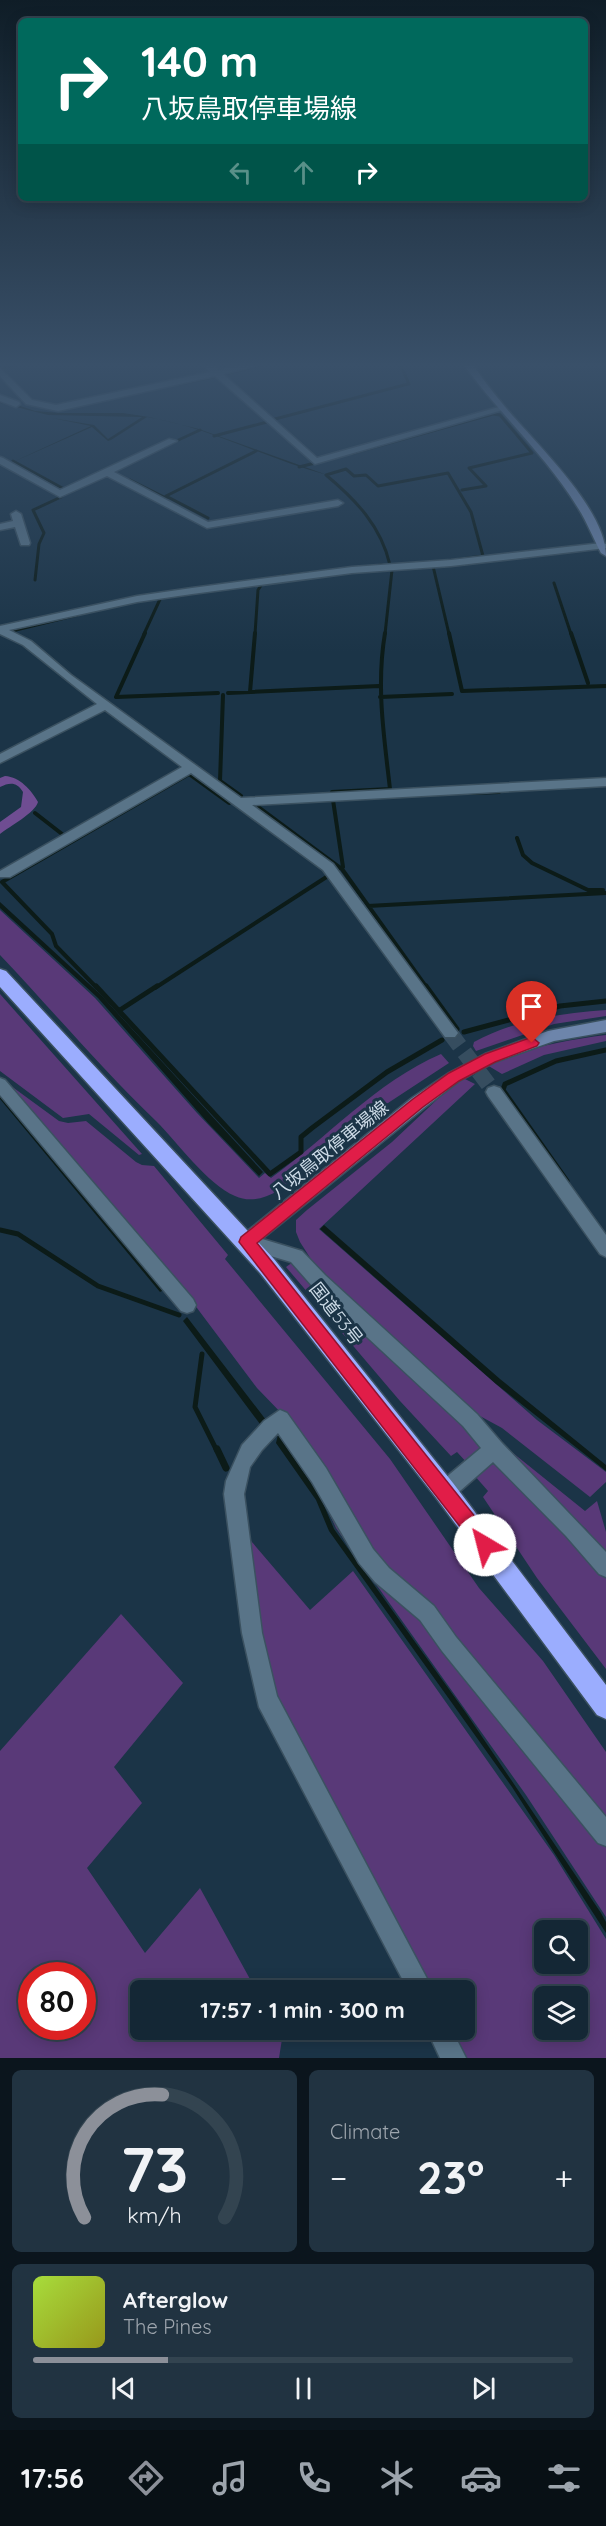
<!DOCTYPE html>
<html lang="en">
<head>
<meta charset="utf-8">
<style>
  body { margin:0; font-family:Quicksand,"Noto Sans JP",sans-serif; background:#213341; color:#f1f3f6; height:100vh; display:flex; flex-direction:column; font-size:22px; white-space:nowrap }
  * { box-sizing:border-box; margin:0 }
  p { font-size:20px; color:#9da5ad }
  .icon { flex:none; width:33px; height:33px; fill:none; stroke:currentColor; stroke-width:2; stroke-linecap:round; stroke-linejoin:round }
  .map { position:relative; height:2058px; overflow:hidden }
  .details { display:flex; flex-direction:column; gap:12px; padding:12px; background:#0b151d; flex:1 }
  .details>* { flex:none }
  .guide { position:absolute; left:18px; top:18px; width:570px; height:183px; border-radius:9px; box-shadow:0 3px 15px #0003,0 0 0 2px #334450; background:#00695c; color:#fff; overflow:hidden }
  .tools { position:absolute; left:534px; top:1920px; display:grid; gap:12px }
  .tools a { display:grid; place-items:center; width:54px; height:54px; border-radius:9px; background:#142735; box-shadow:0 3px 15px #0003,0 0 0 2px #334450; font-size:30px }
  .speed { position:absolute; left:18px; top:1962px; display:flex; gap:12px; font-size:30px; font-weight:700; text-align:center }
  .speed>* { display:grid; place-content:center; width:78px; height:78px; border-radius:50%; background:#142735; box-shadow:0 3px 15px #0003,0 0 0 2px #334450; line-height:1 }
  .speed .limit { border:9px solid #d22; background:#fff; color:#111 }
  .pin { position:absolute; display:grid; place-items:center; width:51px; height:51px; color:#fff; margin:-62px -26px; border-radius:50% 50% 50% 0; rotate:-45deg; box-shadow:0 0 6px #0007 }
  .pin .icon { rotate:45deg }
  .me { position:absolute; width:66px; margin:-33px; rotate:323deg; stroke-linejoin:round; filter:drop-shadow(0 0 4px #0008) }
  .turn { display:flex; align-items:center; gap:21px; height:126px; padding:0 24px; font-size:27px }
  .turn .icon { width:78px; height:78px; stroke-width:2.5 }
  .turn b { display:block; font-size:42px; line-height:51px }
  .lanes { display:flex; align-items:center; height:57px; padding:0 24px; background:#0003; justify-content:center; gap:30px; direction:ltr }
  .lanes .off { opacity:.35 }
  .big { font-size:45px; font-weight:700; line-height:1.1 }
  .details .widget { flex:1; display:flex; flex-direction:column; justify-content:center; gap:9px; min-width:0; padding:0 21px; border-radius:9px; background:#213341 }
  .details .dial { align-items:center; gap:0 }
  .dial svg { height:156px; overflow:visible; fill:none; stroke:#334450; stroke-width:7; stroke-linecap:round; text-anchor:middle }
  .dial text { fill:#f1f3f6; stroke:none }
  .song { display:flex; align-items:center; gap:18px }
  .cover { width:72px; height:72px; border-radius:9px; background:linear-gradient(135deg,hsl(80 70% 55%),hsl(60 70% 35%)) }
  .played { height:6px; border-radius:3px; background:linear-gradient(90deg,#8c9099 25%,#334450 25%) }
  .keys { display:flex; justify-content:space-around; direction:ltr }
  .heat { display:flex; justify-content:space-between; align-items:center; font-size:33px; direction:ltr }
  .details .tiles { flex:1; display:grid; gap:12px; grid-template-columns:1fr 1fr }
  .widget:last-child { grid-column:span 2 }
  .trip { position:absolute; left:130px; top:1980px; width:345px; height:60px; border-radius:9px; background:#142735; box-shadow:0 3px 15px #0003,0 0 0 2px #334450; font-weight:700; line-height:60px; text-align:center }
  .dock { display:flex; height:96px; justify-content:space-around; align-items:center; background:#081015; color:#9da5ad }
  .dock .icon { width:42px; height:42px }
  .dock .selected { color:#8c9099 }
  .dock b { font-size:27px; color:#f1f3f6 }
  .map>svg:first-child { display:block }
  .green { fill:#593978; fill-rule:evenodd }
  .forest { fill:#6f4d92 }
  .water { fill:#0c1b18 }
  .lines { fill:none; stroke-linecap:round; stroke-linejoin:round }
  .stream-far3 { stroke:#0c1b18; stroke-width:3 }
  .stream-far2 { stroke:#0c1b18; stroke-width:4 }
  .stream-far1 { stroke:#0c1b18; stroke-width:5 }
  .stream { stroke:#0c1b18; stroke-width:7 }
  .street-tunnel { stroke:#364d5f; stroke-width:16; stroke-dasharray:16 8; stroke-linecap:butt }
  .street-casing { stroke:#3b5160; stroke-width:3 }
  .secondary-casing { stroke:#3b5160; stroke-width:3 }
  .highway-casing { stroke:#3b5160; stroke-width:3 }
  .street { fill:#597488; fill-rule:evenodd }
  .secondary { fill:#6d85ab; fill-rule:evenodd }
  .highway { fill:#9badfe; fill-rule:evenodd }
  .route { fill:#e11d48; stroke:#92132f; stroke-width:1.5 }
  .labels { text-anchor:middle; stroke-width:6; stroke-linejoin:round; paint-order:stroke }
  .street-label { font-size:18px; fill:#ccdae6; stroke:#1b3447 }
</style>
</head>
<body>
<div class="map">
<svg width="606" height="2058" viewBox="0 0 606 2058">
  <rect width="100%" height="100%" fill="#1b3447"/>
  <path class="green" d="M0,910L95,998L197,1113L259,1178L265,1173L271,1178C327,1138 376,1082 441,1054L449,1063L388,1103L278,1191C265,1198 250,1203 235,1196C207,1184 178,1143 156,1121C101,1068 52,1010 0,955Z
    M0,994L142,1154L139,1155L89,1114L63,1118L0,1071Z
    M606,1010V1016L554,1024L476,1051L473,1046L474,1042C514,1020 561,1013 606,1010Z
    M606,1035V1041L544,1055L502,1074L487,1065C523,1048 567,1040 606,1035Z
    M461,1077L475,1084L319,1229L537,1420L606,1472V1482L590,1497L502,1428L467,1409L323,1278L300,1242L296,1232V1220L307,1210L392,1142Z
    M7,1083L59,1121L68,1123L86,1121L136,1162L142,1165L154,1166L228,1255L225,1259L390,1459L479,1588L543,1661L606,1752V1828L391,1579L285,1417L257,1388L197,1308Z
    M293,1262L458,1416L485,1448L469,1465L457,1452L451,1456L400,1401L286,1267Z
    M508,1449L585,1511L597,1501L606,1532V1554L586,1529L547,1494Z
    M490,1457L606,1576V1669L537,1578L483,1497L488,1491L474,1475Z
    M319,1491L409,1607L606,1846V1917L526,1795L336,1528Z
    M246,1535L310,1610L353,1571L554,1855L606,1939V2058H462L448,2030H465V1990H430L404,1935L272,1691L254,1607ZM544,1930H578V1964H544ZM544,1996H578V2030H544Z
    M121,1614L183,1683L114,1767L142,1803L87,1868L145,1953L200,1888L256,1990H141V2030H276L282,2039L279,2058H0V1751ZM32,1976H82V2026H32Z"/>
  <path class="forest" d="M5,776C20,777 31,790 38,802C35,813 10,826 0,834V822L21,807L23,792C17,782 10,782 0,787V778Z"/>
  <path class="water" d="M0,399L35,411L60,413H123L149,417L199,429L327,475C266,459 209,427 147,417L111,440L108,441L92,427L13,462L91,426L52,418L94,425L108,439L142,417L48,415L0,403Z
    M0,902L100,994L263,1172L259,1176L208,1123L98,998L0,908Z
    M0,1089L166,1289L160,1292L0,1099Z
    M324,1225L500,1379L606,1465V1471L496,1384L320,1229Z
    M187,1317L266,1420L260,1424L183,1321Z
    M278,1435L320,1496L334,1529L466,1713L601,1913L606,1922V1933L512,1787L329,1531L316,1500L276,1443Z"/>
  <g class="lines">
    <path class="stream-far3" d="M400,364L409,384
      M3,368L20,364
      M225,374L266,364
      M180,384L213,377
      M275,419L408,384
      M214,436L267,422
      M172,443L200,430
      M353,453L493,414L500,415L532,453L469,468L486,486L462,490
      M13,461L64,489
      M299,467L319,462
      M326,475L346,469L354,476L366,475L378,486L448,473L471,512L483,556L447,561
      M326,475C356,500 381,526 390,565
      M130,480L166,498
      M208,518L166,496L256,451
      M433,566L449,634
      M283,576L382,565
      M35,580L39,544L44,533L33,510L61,497L55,494
      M554,583L571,634
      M12,631L77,615
      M144,634L161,597
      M255,634L258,590L262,584
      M385,634L392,570"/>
    <path class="stream-far2" d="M145,633L116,697L218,693
      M449,633L462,691L606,686
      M571,633L588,683
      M250,692L255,633
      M228,693L379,686
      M223,695L220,781L241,796
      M380,697L452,694
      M332,792L390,789C384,736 376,686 385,633
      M469,793L499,792
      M338,799L333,800L343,867L340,868
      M257,806L342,869L427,988
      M35,813L62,834
      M517,838L523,855L532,863L588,890H603
      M368,906L606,893
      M97,988L56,946L52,934L2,882L189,774L229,803
      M155,988L328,876"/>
    <path class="stream-far1" d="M96,986L270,1174L301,1152V1137L312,1128L387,1072L442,1040
      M426,986L457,1029
      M120,1010L157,986
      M464,1032L560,1006L606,1001
      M567,1181L503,1090L505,1084L556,1061L606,1050
      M0,1230L18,1234L98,1286L179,1315
      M202,1354L195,1407L217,1451"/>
    <path class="stream" d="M217,1449L226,1468"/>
    <path class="street-tunnel" d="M450,1033L494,1092"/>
    <defs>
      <path id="street" d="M203,364H212L219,370L245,364H262L223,374L317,458L499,407L506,409L315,464L215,376L58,411L26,404L0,376V368L32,400L56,405L210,372Z
        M0,395L19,402L20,404L16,407L0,401Z
        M169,439L177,441L114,472L208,522L338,500L343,503L338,506L207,528L107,476L60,497L0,464V457L3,458L60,490Z
        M16,511L21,514L30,543L29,545H21L15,527L0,530V524L13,521L11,514Z
        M602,543L606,544V548L451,566L352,573L192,594L137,602L9,630L31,641L71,675L241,798L606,778V786L252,805L333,864L455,1029L458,1033L455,1037H445L323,870L191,773L10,877H0V871L182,767L105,710L0,763V754L97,704L23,645L0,634V626L137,596L192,588L352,567L451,560Z
        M0,1078L5,1080L193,1299L196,1305L193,1311L187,1313L181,1311L0,1095Z
        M494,1086L500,1088L606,1235V1257L600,1254L488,1096L486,1092L488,1088Z
        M246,1234L302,1251L325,1275L477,1414L501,1442L606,1552V1577L599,1574L566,1536L493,1462L452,1498L445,1501L438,1498L435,1491L438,1484L481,1448L463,1426L313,1287L291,1262L240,1247L237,1242L240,1237Z
        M280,1410L287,1413L326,1468L373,1549L389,1568L434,1606L456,1637L606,1817V1846L598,1843L442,1651L420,1620L375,1582L359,1563L312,1482L278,1433L262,1450L250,1467L244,1494L262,1633L277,1696L433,1990H408L259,1707L242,1633L224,1494L226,1481L242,1445L264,1421Z
        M427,2030H452L466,2058H440Z"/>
      <path id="secondary" d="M463,364H472C483,379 494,394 506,408C536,444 606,509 606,556L601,553C593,538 587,522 578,508C546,456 499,413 463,364Z
        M606,1020V1032L554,1041L495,1062L459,1081L424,1108L252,1247L246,1250L240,1247L237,1242L240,1237L412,1098L449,1073L485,1054L548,1031Z"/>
      <path id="highway" d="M0,969L6,971L274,1259L453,1483L606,1685V1719L597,1715L437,1499L260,1273L0,987Z"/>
    </defs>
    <use href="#street" class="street-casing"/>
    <use href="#secondary" class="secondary-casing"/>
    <use href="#highway" class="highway-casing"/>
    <use href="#street" class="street"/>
    <use href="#secondary" class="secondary"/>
    <use href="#highway" class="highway"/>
  </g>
  <linearGradient id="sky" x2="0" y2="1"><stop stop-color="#0f1d27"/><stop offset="0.56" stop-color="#395069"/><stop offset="1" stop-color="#395069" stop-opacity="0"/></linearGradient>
  <rect width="606" height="652" fill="url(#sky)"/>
  <path class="route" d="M532,1037L539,1043L537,1046L495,1062L459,1081L423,1107L257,1243L492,1538L494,1545L492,1551L485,1554L479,1551L239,1242L241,1237L413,1099L449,1073L485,1054Z"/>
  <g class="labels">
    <g class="street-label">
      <text transform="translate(330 1150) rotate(-39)" y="6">八坂鳥取停車場線</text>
      <text transform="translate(336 1314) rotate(52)" y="6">国道53号</text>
    </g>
  </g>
</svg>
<div class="tools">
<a><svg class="icon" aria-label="search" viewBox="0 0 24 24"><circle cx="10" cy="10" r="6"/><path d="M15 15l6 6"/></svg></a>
<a><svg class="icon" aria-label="layers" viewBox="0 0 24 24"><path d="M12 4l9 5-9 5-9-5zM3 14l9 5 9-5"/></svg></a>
</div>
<div class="speed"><div class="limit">80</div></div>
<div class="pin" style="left:532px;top:1043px;background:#d93025"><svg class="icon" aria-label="arrive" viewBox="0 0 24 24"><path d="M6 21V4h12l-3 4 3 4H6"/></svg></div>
<svg class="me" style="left:485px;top:1545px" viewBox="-20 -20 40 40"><circle r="19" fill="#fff"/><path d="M0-13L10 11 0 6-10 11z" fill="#e11d48"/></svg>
<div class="trip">17:57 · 1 min · 300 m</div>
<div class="guide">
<div class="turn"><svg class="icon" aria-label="right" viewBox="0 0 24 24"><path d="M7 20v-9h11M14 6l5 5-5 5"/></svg><div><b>140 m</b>八坂鳥取停車場線</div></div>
<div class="lanes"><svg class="icon off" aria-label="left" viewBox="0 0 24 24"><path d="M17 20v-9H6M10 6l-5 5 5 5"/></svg><svg class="icon off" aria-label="ahead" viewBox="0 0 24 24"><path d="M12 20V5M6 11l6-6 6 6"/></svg><svg class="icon" aria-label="right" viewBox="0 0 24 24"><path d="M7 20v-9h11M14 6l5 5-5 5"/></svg></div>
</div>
</div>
<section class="details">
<div class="tiles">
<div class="widget dial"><svg viewBox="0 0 100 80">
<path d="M14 69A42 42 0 1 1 86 69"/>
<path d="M14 69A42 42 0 0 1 54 6" stroke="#8c9099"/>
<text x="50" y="56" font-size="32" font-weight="700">73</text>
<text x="50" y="72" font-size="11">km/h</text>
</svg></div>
<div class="widget"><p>Climate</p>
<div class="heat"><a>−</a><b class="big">23°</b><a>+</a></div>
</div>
<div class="widget">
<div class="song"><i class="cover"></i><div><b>Afterglow</b><p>The Pines</p></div></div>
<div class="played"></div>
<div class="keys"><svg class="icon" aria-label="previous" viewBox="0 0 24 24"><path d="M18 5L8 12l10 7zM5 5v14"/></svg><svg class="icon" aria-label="pause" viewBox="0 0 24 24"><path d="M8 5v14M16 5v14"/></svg><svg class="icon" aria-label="next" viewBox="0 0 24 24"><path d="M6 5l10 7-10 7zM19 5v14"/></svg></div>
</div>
</div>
</section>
<nav class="dock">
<b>17:56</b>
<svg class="icon selected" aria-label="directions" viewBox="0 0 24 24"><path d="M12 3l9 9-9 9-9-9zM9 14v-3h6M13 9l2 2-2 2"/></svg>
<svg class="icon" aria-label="music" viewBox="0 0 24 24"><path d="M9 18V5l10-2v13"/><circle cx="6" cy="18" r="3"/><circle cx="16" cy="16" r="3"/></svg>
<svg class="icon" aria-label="phone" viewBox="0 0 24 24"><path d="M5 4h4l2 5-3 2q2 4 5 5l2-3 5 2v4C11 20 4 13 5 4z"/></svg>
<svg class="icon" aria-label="climate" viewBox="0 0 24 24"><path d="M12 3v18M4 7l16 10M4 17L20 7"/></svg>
<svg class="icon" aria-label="car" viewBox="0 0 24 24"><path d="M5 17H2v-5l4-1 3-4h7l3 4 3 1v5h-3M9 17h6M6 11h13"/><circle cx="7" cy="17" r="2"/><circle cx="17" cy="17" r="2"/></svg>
<svg class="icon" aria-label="filters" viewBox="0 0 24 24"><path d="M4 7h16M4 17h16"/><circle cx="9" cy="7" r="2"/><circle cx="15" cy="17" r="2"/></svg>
</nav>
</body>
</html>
